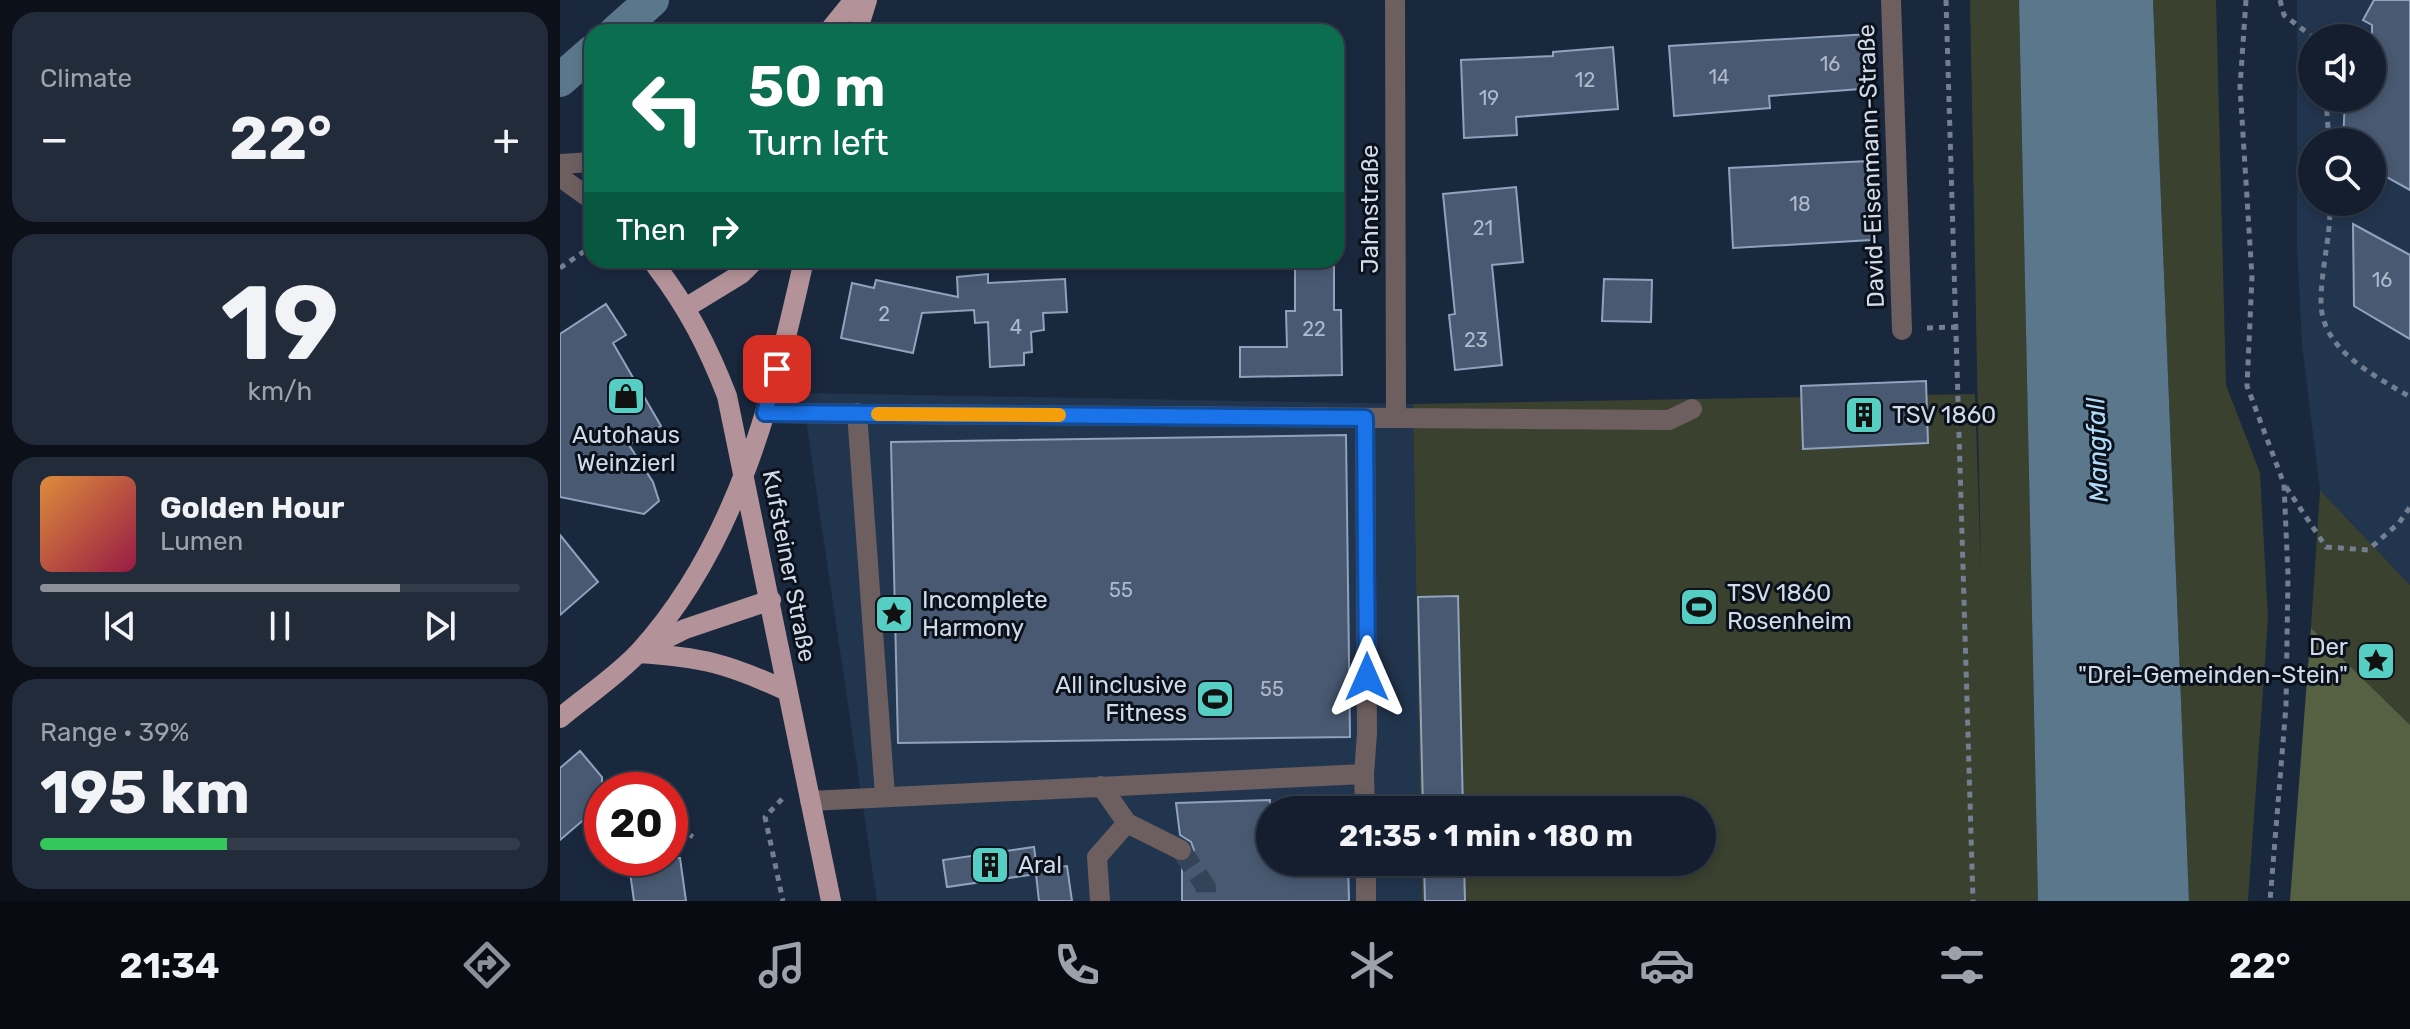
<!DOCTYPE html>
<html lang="en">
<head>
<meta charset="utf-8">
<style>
  body { margin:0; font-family:Rubik,sans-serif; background:#212b3a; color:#f1f3f6; height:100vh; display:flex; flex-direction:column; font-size:30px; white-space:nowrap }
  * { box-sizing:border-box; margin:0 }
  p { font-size:26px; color:#9da2aa }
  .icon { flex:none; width:44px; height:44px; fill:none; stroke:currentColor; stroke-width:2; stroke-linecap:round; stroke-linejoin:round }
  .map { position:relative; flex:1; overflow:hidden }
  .sheet { display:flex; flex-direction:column; gap:12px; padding:12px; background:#0b1019; width:560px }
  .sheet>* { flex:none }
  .guide { position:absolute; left:24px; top:24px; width:760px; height:244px; border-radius:24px; box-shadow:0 4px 12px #0003,0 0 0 2px #333c4a; background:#0b6e4f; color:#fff; overflow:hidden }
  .tools { position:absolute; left:1738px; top:24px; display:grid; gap:16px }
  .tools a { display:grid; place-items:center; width:88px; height:88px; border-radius:50%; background:#141e2e; box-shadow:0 4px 12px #0003,0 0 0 2px #333c4a; font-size:40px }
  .speed { position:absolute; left:24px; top:772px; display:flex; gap:16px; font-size:40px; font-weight:700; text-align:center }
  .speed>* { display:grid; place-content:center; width:104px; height:104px; border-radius:50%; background:#141e2e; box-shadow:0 4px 12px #0003,0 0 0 2px #333c4a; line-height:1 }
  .speed .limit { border:12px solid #d22; background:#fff; color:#111 }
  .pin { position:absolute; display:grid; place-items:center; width:68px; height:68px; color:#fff; margin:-34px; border-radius:16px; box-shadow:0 4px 12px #0006 }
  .me { position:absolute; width:88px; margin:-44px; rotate:0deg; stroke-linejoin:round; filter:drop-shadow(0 0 6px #0008) }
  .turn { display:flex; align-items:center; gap:28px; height:168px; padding:0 32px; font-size:36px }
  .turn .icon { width:104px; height:104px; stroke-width:2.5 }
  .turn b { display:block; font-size:56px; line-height:68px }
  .then { display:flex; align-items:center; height:76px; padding:0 32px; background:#0003; gap:16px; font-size:30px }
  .big { font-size:60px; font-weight:700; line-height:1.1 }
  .sheet .card { flex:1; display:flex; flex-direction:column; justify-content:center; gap:12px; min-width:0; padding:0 28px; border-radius:24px; background:#212b3a }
  .sheet .dial { align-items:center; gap:0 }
  .dial b { font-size:104px; line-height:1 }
  .song { display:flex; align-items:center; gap:24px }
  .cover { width:96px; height:96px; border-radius:12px; background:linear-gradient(135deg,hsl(30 70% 55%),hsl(340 70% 35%)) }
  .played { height:8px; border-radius:4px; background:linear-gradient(90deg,#8c9099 75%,#333c4a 75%) }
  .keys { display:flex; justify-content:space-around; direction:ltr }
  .heat { display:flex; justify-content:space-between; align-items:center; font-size:44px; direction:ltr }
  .charge { height:12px; border-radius:6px; background:linear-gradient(90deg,#34c759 39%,#333c4a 0) }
  .trip { position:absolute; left:696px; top:796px; width:460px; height:80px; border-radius:40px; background:#141e2e; box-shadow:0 4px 12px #0003,0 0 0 2px #333c4a; font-weight:700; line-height:80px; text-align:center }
  .dock { display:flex; height:128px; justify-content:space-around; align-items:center; background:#080c12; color:#9da2aa }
  .dock .icon { width:56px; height:56px }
  .dock .active { color:#8c9099 }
  .dock b { font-size:36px; color:#f1f3f6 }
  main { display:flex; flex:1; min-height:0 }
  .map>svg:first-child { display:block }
  .built { fill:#22354e; fill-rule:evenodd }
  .green { fill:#3a412f }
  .forest { fill:#566144 }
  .water { fill:#5a778c }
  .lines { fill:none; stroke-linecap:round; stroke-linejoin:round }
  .canal { stroke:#5a778c; stroke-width:34 }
  .building { fill:#485971; stroke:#90a2bd; stroke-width:2 }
  .minor-tunnel { stroke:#354358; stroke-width:20; stroke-dasharray:20 10; stroke-linecap:butt }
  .path { stroke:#737e91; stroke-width:5; stroke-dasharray:6 6; stroke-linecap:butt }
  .minor { stroke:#6d5e60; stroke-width:20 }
  .major { stroke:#b39399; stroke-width:20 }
  .route-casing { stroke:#114b97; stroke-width:20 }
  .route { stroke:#1a73e8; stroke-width:14 }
  .slow { stroke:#f59e0b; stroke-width:14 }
  .labels { text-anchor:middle; stroke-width:6; stroke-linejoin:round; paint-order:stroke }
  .number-label { font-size:20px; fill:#afbacb }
  .street-label { font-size:24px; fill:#d1dae9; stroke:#0a111a }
  .poi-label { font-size:24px; fill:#d1dae9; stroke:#0a111a; text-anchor:start }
  .water-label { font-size:26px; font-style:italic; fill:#b1dcfa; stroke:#0a111a }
</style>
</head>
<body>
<main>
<section class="sheet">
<div class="card"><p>Climate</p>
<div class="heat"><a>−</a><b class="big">22°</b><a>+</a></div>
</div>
<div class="card dial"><b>19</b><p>km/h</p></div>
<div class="card">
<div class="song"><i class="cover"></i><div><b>Golden Hour</b><p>Lumen</p></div></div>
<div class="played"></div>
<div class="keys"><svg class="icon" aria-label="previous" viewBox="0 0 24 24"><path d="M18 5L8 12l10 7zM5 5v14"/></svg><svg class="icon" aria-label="pause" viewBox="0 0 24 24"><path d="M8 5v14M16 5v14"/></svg><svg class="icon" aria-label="next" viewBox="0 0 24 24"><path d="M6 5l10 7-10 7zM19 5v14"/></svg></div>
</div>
<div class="card"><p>Range · 39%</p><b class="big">195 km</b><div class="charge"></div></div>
</section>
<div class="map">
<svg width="1850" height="901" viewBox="0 0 1850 901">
  <rect width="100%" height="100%" fill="#1a283e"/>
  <path class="built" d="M1737,0H1850V585L1760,490L1742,344L1737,247ZM1752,38H1812V98H1752ZM1752,142H1812V202H1752Z
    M242,393L853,404L860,810H710V862H861L862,901H317Z"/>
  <path class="green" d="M1410,0H1459L1478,901H862L861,862H1142V810H860L853,404L1415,394L1421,576Z
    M1593,0H1656L1666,385L1700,473L1708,618L1688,901H1629Z
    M1760,490L1850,585V725L1751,628Z"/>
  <path class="forest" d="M1751,628L1850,725V901H1730Z"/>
  <path class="water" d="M1459,0H1593L1629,901H1478Z"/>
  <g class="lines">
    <path class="canal" d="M56,32L92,0
      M0,80L32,52"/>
  </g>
  <path class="building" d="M1814,0H1850V190L1812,169V142H1783L1785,98H1812V25L1803,20Z
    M1310,34L1313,88L1209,96L1210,108L1114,116L1109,46Z
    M1053,47L1058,109L956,117L957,135L904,138L901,60L993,56V52Z
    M1308,161L1311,240L1173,248L1169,168Z
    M956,187L963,262L932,265L942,365L895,370L889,315L895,314L883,194Z
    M1793,224L1850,255V339L1794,306Z
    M735,260H774V310H781L782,375L680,377V347H727L726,311H735Z
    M428,274V283L505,279L507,312L483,313L484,330L471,332L472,352L464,353V365L430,367L428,322L415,323L414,310L362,313L353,353L281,338L292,283L314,288L316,280L398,297L397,277Z
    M1044,279L1092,280L1091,322L1042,321Z
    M46,304L66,335L53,343L101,426L69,445L93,482L99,501L84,514L0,497V334Z
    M1366,381L1368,443L1243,449L1241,386Z
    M786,435L790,737L338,743L331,442Z
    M0,535L38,582L0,615Z
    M898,596L903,810H863L858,597Z
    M20,751L42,777V804L0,840V768Z
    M710,800V862H788L789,901H622V863L629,860L634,850L631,842L620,835L616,803Z
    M474,847L477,870L507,866L512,901H479L476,874L387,887L383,860Z
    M68,858H120L126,901H74Z
    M864,862H904L905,901H865Z"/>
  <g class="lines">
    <path class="minor-tunnel" d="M621,850L646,887V901"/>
    <path class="path" d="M1386,0L1413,901
      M1686,0L1680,87L1692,277L1687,386L1724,484L1728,575L1726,706L1710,901
      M1720,0L1724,15L1754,38
      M1766,98L1769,142
      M1770,202C1771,236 1761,268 1761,302C1761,350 1814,375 1850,397
      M0,268L32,246
      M1367,328L1395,327
      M1726,487L1766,547L1808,550L1839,523L1850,507
      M75,789L76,790
      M222,799L205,817L223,901
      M110,822L133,837"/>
    <path class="minor" d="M835,0L836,418
      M1331,0L1342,330
      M0,164L32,162
      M0,177L32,200
      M205,413L1109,420L1132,409
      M297,413L325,796
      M804,774L805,810
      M250,801L804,774L807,734L805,418
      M567,823L621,850
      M806,862V901
      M540,901L537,857L567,823L541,786"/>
    <path class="major" d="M268,32L294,0
      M297,32L307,0
      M100,260L96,266C128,308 148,347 167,396L271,901
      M127,307L181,274L195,260
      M89,647L125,629L211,600
      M78,653C142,657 169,664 227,691
      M0,718C26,696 57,676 80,651C177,544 213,398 244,260"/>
  </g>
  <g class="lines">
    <defs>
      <path id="route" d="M217,369L205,413L805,418L807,677"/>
    </defs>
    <use href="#route" class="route-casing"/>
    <use href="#route" class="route"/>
    <path class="slow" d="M318,414L499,415"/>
  </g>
  <defs>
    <symbol id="shop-square" viewBox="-11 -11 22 22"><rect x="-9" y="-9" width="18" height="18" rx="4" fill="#56cec3" stroke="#0a111a"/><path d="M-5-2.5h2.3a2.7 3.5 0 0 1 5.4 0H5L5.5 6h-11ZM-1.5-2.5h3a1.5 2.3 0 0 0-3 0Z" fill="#111"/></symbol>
    <symbol id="building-square" viewBox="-11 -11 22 22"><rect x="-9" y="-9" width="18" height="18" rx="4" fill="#56cec3" stroke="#0a111a"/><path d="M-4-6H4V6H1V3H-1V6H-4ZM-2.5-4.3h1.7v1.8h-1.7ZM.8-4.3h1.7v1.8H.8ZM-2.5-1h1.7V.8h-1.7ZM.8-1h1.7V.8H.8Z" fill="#111"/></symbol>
    <symbol id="stadium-square" viewBox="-11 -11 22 22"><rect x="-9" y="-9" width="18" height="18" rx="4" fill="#56cec3" stroke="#0a111a"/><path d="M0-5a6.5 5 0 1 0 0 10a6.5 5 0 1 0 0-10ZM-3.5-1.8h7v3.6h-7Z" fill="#111"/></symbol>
    <symbol id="sight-square" viewBox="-11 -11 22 22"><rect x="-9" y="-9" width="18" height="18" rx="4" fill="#56cec3" stroke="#0a111a"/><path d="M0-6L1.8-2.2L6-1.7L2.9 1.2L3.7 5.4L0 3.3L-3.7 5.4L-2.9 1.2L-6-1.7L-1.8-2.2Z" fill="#111"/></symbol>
  </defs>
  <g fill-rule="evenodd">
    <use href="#shop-square" x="44" y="374" width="44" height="44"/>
    <use href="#building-square" x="1282" y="393" width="44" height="44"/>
    <use href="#stadium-square" x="1117" y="585" width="44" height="44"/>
    <use href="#sight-square" x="312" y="592" width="44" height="44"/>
    <use href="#sight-square" x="1794" y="639" width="44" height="44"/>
    <use href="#stadium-square" x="633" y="677" width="44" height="44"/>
    <use href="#building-square" x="408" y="843" width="44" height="44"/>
  </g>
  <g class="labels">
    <g class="number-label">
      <text x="1270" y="71">16</text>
      <text x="1159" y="84">14</text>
      <text x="1025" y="87">12</text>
      <text x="929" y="105">19</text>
      <text x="1240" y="211">18</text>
      <text x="923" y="235">21</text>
      <text x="1822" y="287">16</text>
      <text x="324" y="321">2</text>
      <text x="456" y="334">4</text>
      <text x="754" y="336">22</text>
      <text x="916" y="347">23</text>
      <text x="561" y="597">55</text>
      <text x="712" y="696">55</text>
    </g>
    <g class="street-label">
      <text transform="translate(1311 166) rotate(-92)" y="8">David-Eisenmann-Straße</text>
      <text transform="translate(810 209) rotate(-90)" y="8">Jahnstraße</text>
      <text transform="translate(229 566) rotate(79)" y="8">Kufsteiner Straße</text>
    </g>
    <g class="poi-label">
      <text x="1332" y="423">TSV 1860</text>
      <text x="66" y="443" text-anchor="middle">Autohaus<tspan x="66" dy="28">Weinzierl</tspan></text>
      <text x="1167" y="601">TSV 1860<tspan x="1167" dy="28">Rosenheim</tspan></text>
      <text x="362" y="608">Incomplete<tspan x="362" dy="28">Harmony</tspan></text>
      <text x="1788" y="655" text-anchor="end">Der<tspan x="1788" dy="28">"Drei-Gemeinden-Stein"</tspan></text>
      <text x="627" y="693" text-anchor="end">All inclusive<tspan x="627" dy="28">Fitness</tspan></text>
      <text x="458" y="873">Aral</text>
    </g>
    <g class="water-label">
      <text transform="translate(1537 450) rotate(-92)" y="9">Mangfall</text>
    </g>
  </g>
</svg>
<div class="tools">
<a><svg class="icon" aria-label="sound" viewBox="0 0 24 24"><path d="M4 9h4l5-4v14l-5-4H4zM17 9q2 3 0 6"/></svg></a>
<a><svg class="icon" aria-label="search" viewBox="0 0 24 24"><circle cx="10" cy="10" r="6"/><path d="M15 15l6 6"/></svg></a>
</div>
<div class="speed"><div class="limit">20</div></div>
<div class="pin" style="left:217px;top:369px;background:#d93025"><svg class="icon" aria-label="arrive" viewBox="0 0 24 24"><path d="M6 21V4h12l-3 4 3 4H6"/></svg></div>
<svg class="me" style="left:807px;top:677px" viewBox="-20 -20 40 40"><path d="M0-17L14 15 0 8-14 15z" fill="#1a73e8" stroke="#fff" stroke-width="4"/></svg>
<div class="trip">21:35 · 1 min · 180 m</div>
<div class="guide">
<div class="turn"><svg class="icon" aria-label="left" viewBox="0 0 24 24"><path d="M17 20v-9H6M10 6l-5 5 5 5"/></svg><div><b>50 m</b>Turn left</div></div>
<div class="then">Then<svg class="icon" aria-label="right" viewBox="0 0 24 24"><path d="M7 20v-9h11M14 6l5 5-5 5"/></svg></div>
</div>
</div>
</main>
<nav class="dock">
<b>21:34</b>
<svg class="icon active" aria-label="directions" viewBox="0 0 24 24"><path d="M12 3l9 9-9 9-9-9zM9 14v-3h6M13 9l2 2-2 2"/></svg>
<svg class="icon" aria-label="music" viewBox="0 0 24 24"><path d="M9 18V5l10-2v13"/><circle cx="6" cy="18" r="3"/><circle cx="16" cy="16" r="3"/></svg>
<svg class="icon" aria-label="phone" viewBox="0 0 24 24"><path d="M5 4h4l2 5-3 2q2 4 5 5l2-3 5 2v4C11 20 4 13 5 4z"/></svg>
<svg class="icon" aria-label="climate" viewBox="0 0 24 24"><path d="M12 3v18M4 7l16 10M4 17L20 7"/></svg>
<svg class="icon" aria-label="car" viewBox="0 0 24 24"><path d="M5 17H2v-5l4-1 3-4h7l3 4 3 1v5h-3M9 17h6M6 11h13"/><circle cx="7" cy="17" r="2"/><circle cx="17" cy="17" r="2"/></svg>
<svg class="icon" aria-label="filters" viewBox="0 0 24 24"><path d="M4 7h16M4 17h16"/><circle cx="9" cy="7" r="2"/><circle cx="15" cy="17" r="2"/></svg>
<b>22°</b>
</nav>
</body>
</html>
